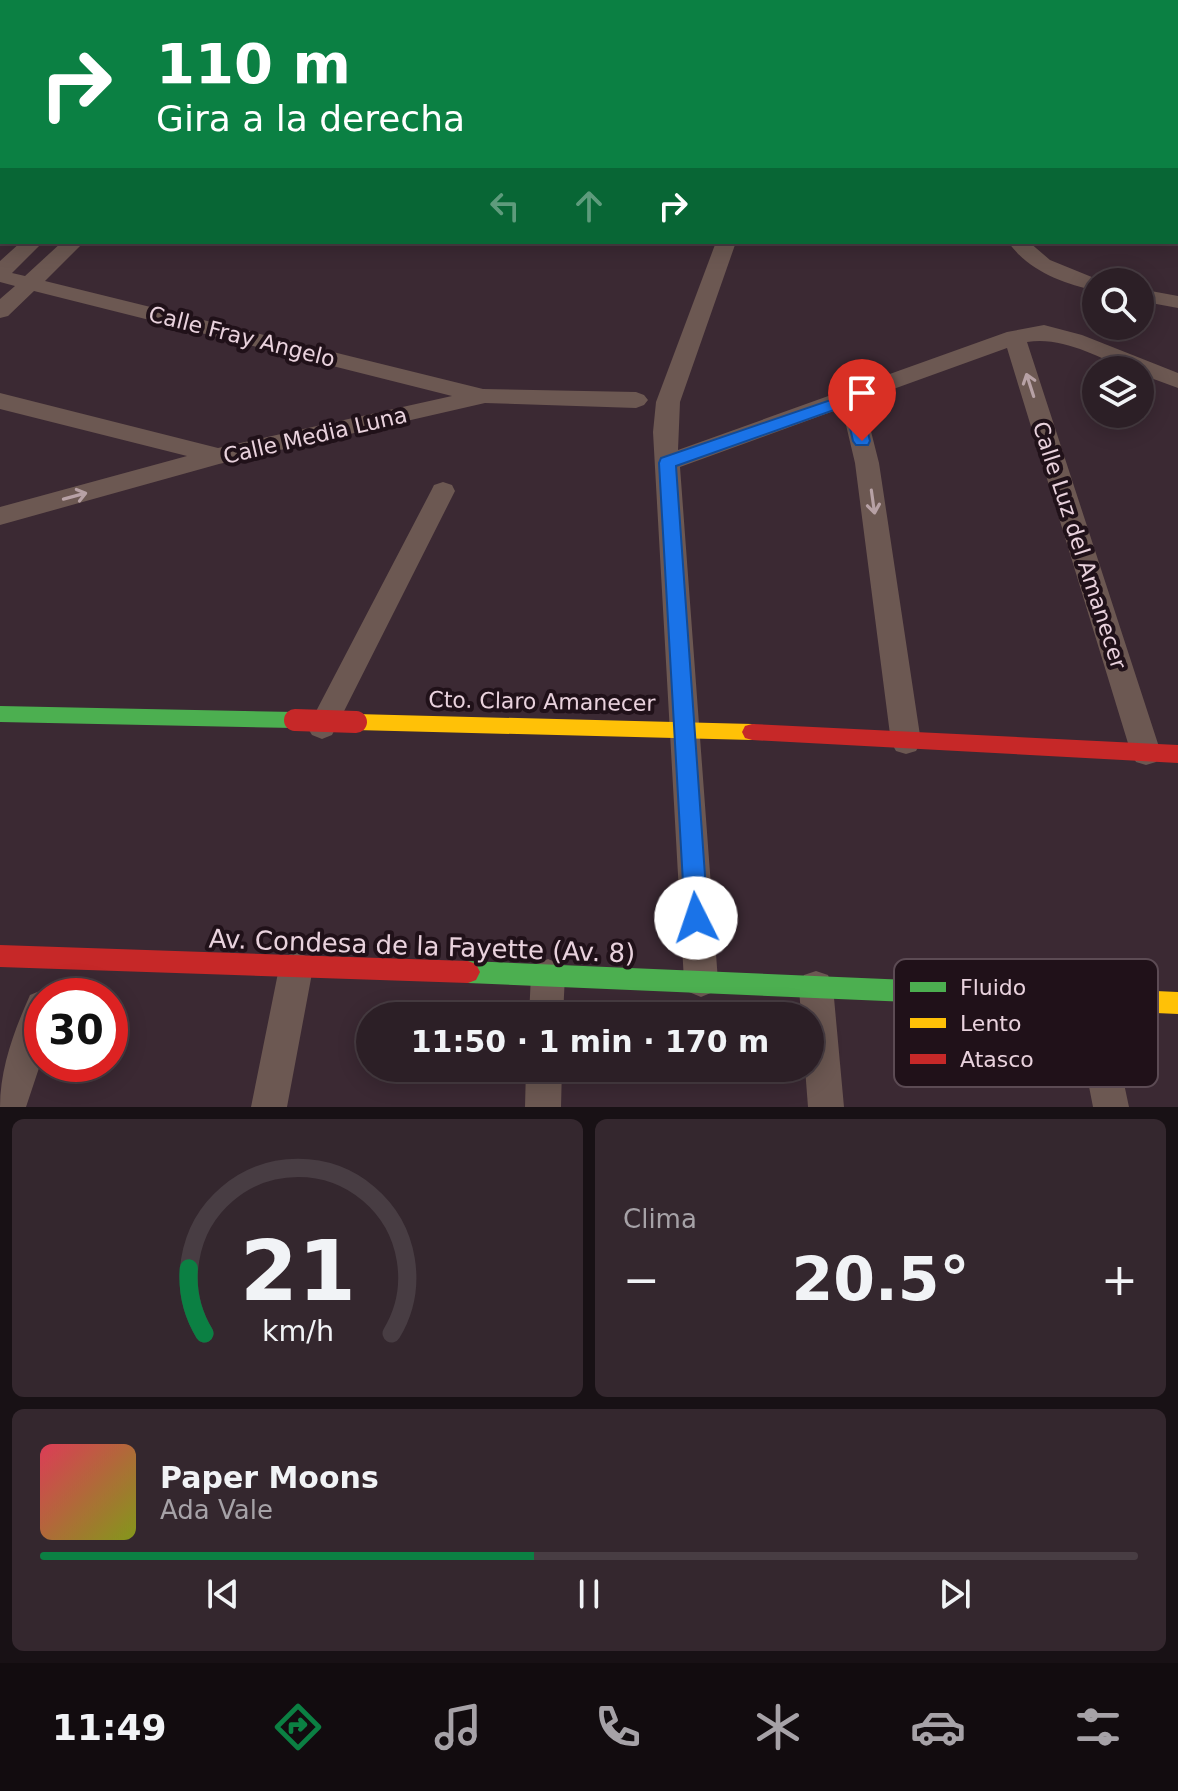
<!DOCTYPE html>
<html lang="es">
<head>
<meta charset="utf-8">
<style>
  body { margin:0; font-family:"DejaVu Sans",sans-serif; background:#34272e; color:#f1f3f6; height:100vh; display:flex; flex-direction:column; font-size:30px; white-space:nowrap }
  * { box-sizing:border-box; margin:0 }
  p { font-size:26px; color:#a6a2a7 }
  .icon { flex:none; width:44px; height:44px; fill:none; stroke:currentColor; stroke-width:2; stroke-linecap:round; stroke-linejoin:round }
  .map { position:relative; height:1107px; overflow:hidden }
  .drawer { display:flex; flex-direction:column; gap:12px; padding:12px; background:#181115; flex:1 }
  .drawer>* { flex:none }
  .top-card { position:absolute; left:0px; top:0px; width:1178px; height:244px; box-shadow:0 4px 20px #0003,0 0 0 2px #483d43; background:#0b8043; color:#fff; overflow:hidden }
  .buttons { position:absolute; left:1082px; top:268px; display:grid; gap:16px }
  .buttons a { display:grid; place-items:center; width:72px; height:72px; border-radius:50%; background:#2c1f26; box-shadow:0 4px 20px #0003,0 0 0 2px #483d43; font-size:40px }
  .speed { position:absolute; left:24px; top:978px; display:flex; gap:16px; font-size:40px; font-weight:700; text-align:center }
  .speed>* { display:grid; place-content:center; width:104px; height:104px; border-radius:50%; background:#2c1f26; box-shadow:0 4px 20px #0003,0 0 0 2px #483d43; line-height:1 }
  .speed .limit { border:12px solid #d22; background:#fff; color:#111 }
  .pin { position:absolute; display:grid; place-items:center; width:68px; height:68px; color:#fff; margin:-82px -34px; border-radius:50% 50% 50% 0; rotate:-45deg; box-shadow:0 0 8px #0007 }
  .pin .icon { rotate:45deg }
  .me { position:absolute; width:88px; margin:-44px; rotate:356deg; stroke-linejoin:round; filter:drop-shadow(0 0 6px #0008) }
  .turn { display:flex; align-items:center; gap:28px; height:168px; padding:0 24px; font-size:36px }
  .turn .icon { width:104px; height:104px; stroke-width:2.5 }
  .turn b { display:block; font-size:56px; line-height:68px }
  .lanes { display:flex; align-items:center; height:76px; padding:0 24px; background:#0003; justify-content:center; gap:40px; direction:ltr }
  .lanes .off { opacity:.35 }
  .big { font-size:60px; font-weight:700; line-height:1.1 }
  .drawer .card { flex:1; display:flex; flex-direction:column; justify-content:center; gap:12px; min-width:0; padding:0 28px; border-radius:12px; background:#34272e }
  .drawer .dial { align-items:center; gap:0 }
  .dial svg { height:208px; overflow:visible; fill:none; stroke:#483d43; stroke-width:7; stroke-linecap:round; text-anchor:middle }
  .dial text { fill:#f1f3f6; stroke:none }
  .song { display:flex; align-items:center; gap:24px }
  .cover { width:96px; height:96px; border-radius:12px; background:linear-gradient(135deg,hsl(350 70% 55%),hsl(70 70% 35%)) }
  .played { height:8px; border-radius:4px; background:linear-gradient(90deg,#0b8043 45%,#483d43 45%) }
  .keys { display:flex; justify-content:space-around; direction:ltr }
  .heat { display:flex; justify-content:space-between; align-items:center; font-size:44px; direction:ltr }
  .drawer .tiles { flex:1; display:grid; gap:12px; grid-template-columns:1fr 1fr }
  .card:last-child { grid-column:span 2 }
  .trip { position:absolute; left:356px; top:1002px; width:468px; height:80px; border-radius:40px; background:#2c1f26; box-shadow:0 4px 20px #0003,0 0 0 2px #483d43; font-weight:700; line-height:80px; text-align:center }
  .menu { display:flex; height:128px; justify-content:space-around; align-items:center; background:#120c0f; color:#a6a2a7 }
  .menu .icon { width:56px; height:56px }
  .menu .on { color:#0b8043 }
  .menu b { font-size:36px; color:#f1f3f6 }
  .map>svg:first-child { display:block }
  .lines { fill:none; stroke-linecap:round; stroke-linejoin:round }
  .path { stroke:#6e5d5c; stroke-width:3; stroke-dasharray:4 3; stroke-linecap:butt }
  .lane { fill:#6c5852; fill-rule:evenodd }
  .street { fill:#6c5852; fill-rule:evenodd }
  .fast { fill:#4caf50; fill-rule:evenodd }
  .slow { fill:#ffc107; fill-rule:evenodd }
  .jam { fill:#c62828; fill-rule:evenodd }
  .jam-bridge { stroke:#c62828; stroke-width:22 }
  .oneway { stroke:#b7a1a5 }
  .route { fill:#1a73e8; stroke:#114b97; stroke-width:2 }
  .labels { text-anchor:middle; stroke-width:8; stroke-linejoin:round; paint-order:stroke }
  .street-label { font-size:22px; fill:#e9d2dd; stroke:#201119 }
  .near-street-label { font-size:26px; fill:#e9d2dd; stroke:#201119 }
  .key { fill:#201119; stroke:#5c4b54; stroke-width:2 }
  .key-label { font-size:22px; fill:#e9d2dd }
</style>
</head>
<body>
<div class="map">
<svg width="1178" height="1107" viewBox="0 0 1178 1107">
  <rect width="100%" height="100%" fill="#3b2933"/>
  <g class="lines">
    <path class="path" d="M129,0L141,2"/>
    <path class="lane" d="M0,57H2V62H0Z"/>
    <path class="street" d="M438,0H454L437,2Z
      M458,0H475L457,2Z
      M579,0H595L578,2Z
      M603,0H620L602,2Z
      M21,242H43L12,273L25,276L62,242H84L45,281L483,389L636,392L644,395L648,400L644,405L636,408L485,403L219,464L0,525V507L187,456L0,409V393L218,448L452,396L34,291L8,316L0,318V299L15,286L0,282V261Z
      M716,242H736L680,402L678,450L1007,332L1044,325L1082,335L1178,373V388L1140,374V370H1129C1098,357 1062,336 1027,342L1161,753L1156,762L1146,765L1136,762L1131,753L1007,348L863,400L879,463L921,742L916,751L906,754L896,751L891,742L855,463L842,408L680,467L718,981L713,992L701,997L689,992L684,981L653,432L656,402Z
      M1008,242H1029L1050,260L1104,282H1096V291C1062,283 1029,271 1008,242Z
      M1140,289L1178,296V308L1140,301Z
      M443,482L452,485L455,491L332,735L322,739L312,735L307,727L312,719L431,491L434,485Z
      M296,952L308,957L313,968L287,1107H251L279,968L284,957Z
      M548,959L560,964L565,975L563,1016H529L531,975L536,964Z
      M816,971L828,975L833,987L844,1107H808L805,1068H810V1016H801L799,987L804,975Z
      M1089,982L1101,987L1106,999L1129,1107H1093L1072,999L1077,987Z
      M42,990L54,996H42V1059L26,1107H0C0,1068 14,1031 30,995Z
      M526,1068H562L561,1107H525Z"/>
    <path class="fast" d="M257,0H278L279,2H258Z
      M0,706L295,712L302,714L305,720L302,726L295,728L0,722Z
      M468,961L1002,984L1010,987L1014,995L1010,1003L1002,1006L468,983L460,980L456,972L460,964Z"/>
    <path class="slow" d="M3,0H24L25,2H4Z
      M1176,143L1178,144V152L1176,151Z
      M1176,197H1178V205H1176Z
      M356,714L752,724L759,726L762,732L759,738L752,740L356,730L349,728L346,722L349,716Z
      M1002,984L1178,992V1014L1002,1006L994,1003L990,995L994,987Z"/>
    <path class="jam" d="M752,724L1178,745V763L752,740L745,738L742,732L745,726Z
      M0,945L468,961L476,964L480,972L476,980L468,983L0,967Z"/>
    <path class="jam-bridge" d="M295,720L356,722"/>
  </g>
  <defs><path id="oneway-shaft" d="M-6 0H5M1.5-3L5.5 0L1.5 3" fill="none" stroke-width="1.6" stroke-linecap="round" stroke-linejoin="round" transform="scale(2)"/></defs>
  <g class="oneway">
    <use href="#oneway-shaft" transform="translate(1030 385) rotate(-108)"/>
    <use href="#oneway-shaft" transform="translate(75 496) rotate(-15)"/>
    <use href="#oneway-shaft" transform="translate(873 502) rotate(82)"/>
  </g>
  <path class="route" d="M851,393L859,398L870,441L868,445H856L853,441L845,406L676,466L708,918L705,925L696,929L688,925L685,918L659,463L661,458Z"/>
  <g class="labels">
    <g class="street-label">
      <text transform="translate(242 336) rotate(14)" y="8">Calle Fray Angelo</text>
      <text transform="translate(315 435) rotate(-13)" y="8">Calle Media Luna</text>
      <text transform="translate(1080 545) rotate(72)" y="8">Calle Luz del Amanecer</text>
      <text transform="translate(542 701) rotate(1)" y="8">Cto. Claro Amanecer</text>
    </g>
    <g class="near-street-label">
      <text transform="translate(422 946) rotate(2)" y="9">Av. Condesa de la Fayette (Av. 8)</text>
    </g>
  </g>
  <rect x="894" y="959" width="264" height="128" rx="12" class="key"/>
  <rect x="910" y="982" width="36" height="10" fill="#4caf50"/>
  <rect x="910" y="1018" width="36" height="10" fill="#ffc107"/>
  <rect x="910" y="1054" width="36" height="10" fill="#c62828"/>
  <g class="key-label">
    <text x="960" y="995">Fluido</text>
    <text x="960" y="1031">Lento</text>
    <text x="960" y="1067">Atasco</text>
  </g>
</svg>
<div class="buttons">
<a><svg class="icon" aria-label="search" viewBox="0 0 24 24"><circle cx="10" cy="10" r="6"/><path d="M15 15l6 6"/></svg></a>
<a><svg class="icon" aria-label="layers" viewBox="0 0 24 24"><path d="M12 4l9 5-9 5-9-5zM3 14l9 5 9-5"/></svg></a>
</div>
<div class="speed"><div class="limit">30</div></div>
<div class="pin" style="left:862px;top:441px;background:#d93025"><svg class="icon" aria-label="arrive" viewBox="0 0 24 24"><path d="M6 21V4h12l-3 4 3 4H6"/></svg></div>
<svg class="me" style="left:696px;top:918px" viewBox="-20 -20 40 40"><circle r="19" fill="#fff"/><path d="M0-13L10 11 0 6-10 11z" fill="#1a73e8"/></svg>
<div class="trip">11:50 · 1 min · 170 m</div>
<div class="top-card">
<div class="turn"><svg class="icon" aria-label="right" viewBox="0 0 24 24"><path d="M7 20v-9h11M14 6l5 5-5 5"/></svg><div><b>110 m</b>Gira a la derecha</div></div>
<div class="lanes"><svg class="icon off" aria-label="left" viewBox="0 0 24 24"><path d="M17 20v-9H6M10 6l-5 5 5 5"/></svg><svg class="icon off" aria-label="ahead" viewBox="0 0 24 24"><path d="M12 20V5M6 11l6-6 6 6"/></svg><svg class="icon" aria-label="right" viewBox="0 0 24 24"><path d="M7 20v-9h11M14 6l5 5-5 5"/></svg></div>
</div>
</div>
<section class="drawer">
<div class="tiles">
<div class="card dial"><svg viewBox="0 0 100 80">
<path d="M14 69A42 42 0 1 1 86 69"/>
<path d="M14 69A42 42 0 0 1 8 44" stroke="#0b8043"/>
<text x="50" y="56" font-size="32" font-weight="700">21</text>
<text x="50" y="72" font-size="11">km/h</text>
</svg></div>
<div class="card"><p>Clima</p>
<div class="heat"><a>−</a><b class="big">20.5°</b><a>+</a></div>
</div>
<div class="card">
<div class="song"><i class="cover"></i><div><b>Paper Moons</b><p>Ada Vale</p></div></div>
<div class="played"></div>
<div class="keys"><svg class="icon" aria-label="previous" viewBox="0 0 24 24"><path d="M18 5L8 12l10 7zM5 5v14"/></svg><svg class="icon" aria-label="pause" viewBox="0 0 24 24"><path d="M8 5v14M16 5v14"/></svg><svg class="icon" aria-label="next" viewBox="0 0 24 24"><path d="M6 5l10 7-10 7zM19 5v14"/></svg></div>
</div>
</div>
</section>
<nav class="menu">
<b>11:49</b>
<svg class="icon on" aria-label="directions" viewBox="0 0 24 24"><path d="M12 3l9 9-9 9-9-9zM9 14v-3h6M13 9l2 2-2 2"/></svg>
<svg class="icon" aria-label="music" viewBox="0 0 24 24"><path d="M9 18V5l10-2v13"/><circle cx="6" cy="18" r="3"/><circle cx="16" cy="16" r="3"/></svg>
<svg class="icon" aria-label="phone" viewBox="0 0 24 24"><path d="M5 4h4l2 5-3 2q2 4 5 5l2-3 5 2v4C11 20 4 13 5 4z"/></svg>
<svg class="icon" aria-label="climate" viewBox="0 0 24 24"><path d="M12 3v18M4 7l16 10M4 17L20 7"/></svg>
<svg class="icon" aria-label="car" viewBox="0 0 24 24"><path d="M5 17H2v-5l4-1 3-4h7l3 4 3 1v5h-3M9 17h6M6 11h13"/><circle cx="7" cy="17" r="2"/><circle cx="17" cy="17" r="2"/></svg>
<svg class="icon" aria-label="filters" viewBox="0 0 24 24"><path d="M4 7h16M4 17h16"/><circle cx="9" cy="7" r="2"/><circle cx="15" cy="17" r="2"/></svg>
</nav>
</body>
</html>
